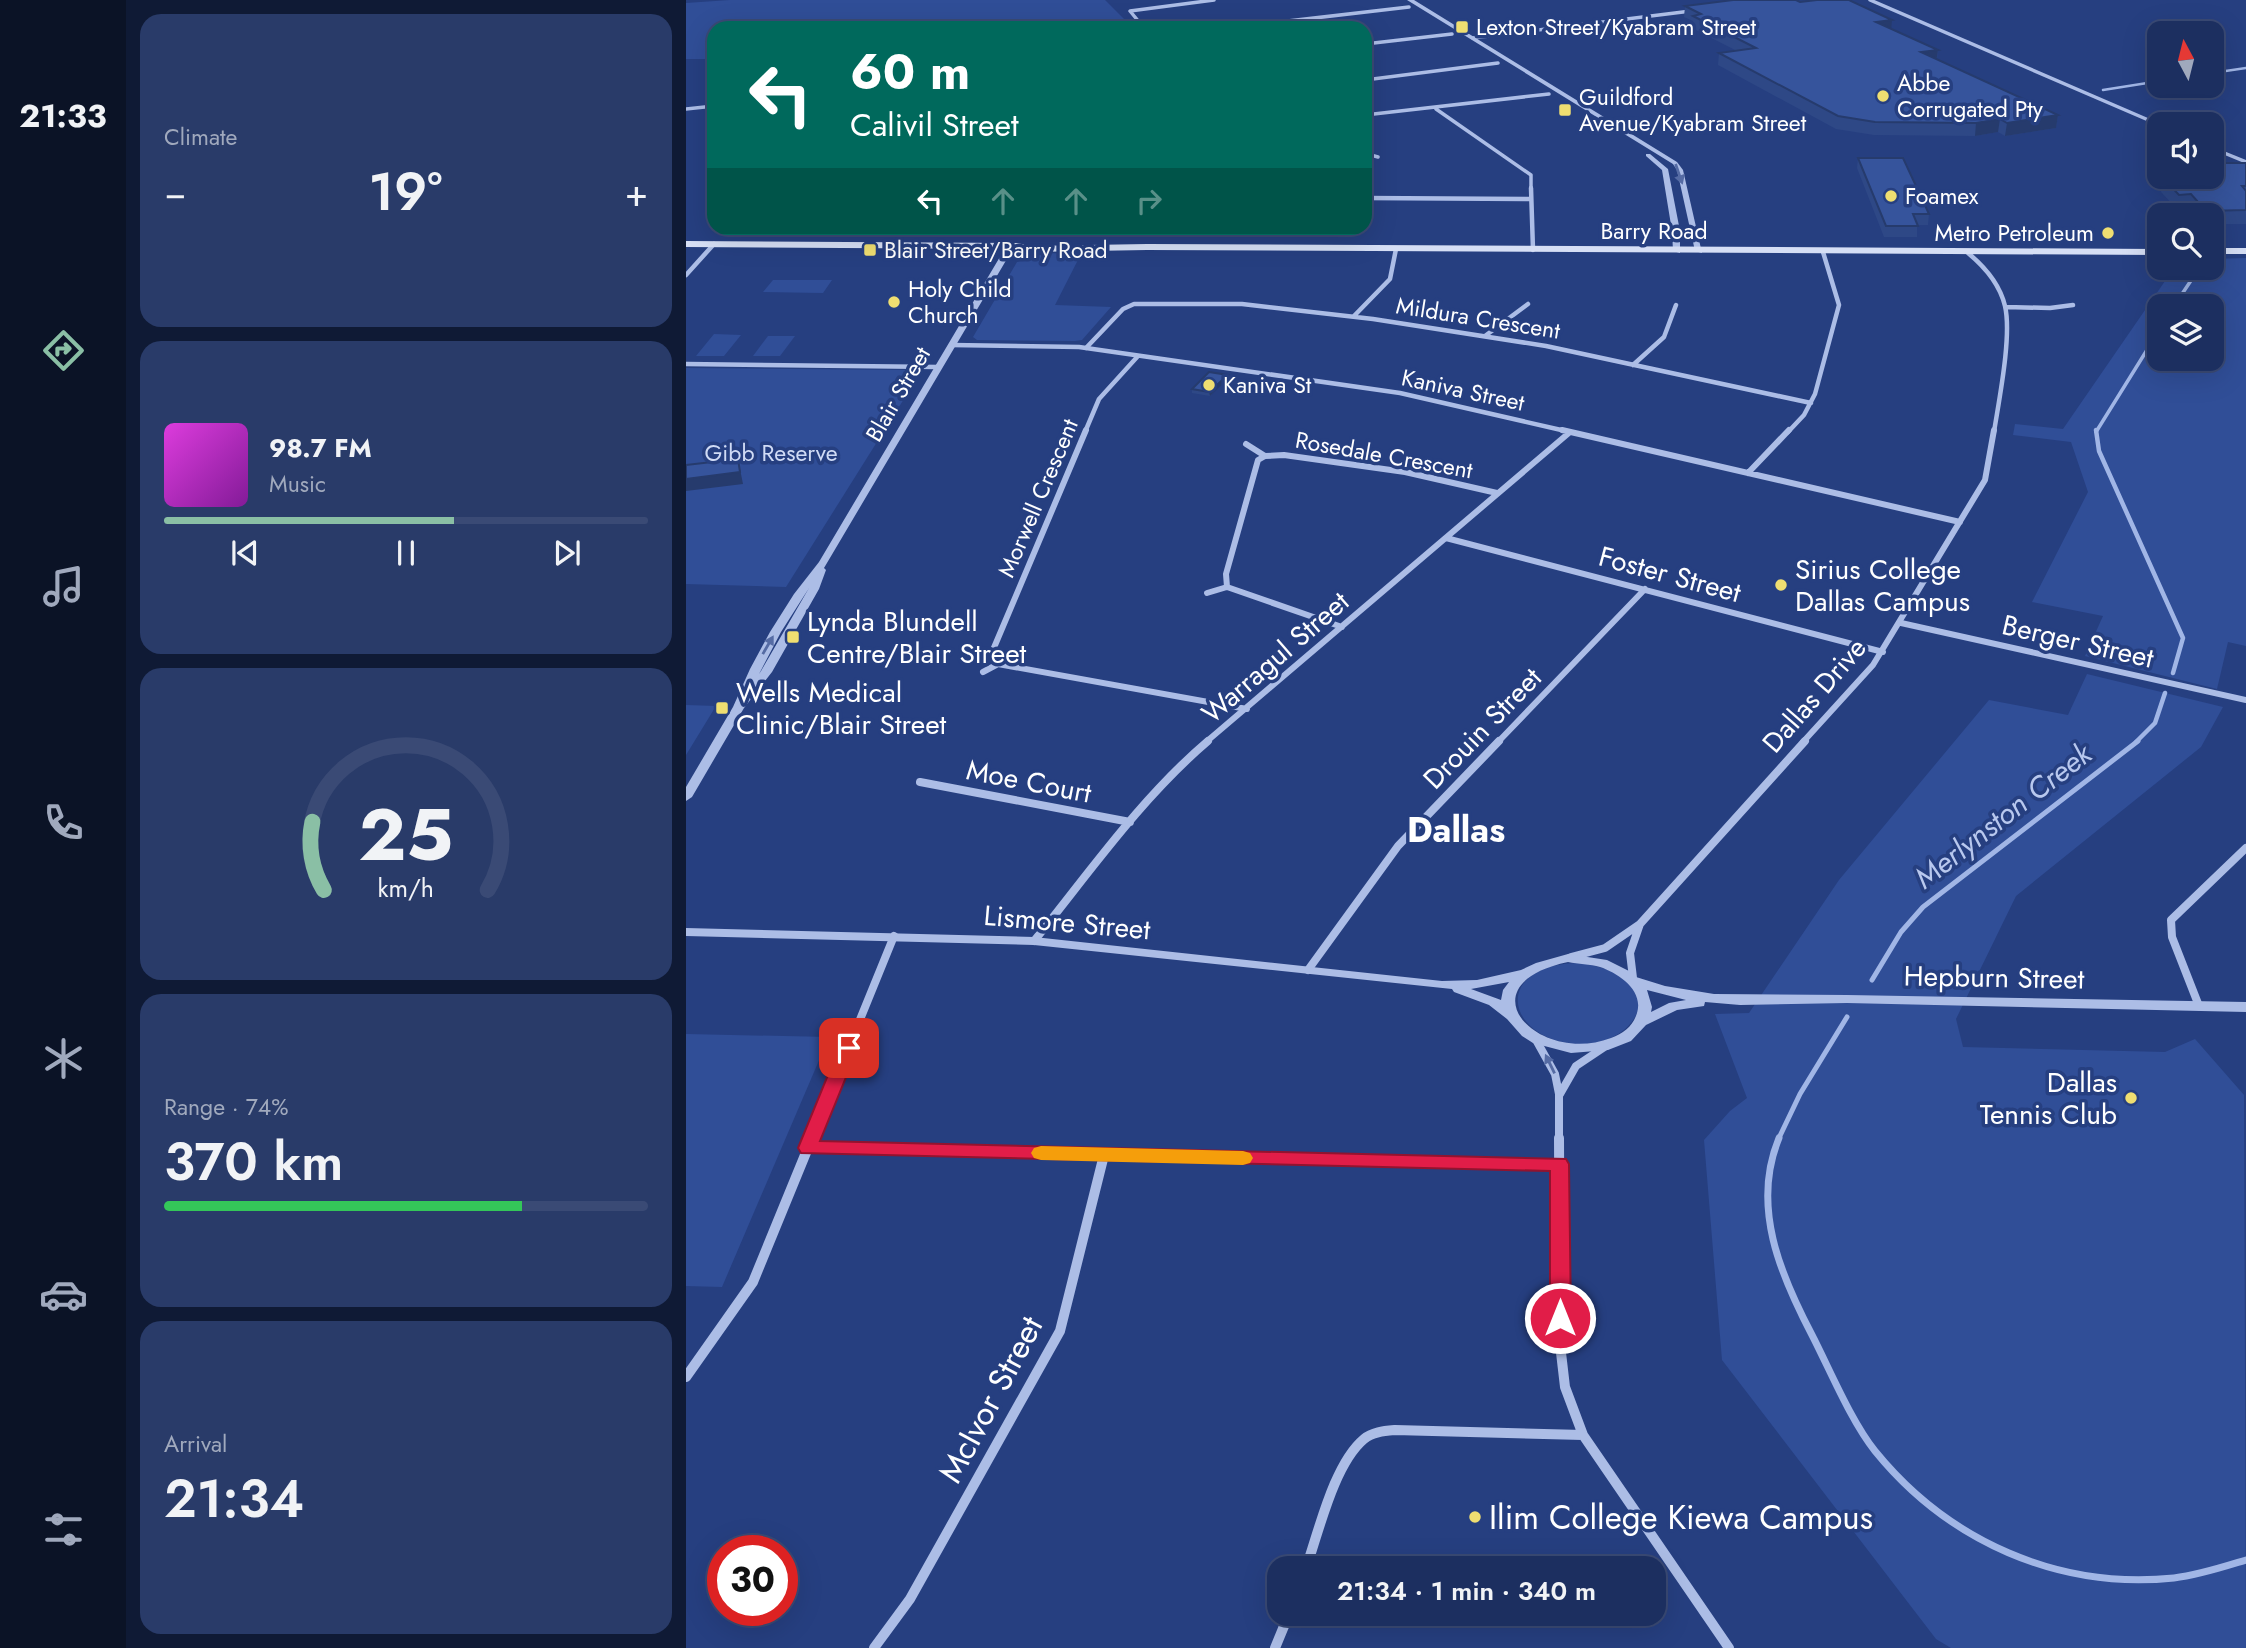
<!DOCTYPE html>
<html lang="en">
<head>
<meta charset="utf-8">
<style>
  body { margin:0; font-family:Jost,sans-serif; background:#293b69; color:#f1f3f6; height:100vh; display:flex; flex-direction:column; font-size:26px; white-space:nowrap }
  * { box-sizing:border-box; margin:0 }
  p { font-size:23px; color:#a0a9bd }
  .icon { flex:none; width:38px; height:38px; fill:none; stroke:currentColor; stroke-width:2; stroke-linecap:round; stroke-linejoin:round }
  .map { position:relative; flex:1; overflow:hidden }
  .panel { display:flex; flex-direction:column; gap:14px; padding:14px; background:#0f1a35; width:560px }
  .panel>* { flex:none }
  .hud { position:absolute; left:21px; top:21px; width:665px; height:214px; border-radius:21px; box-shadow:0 7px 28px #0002,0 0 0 2px #3a4a75; background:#00695c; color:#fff; overflow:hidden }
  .needle { width:46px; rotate:353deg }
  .buttons { position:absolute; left:1461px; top:21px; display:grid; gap:14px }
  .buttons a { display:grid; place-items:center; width:77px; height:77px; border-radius:14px; background:#1c2f60; box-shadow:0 7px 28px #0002,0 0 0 2px #3a4a75; font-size:35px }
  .speed { position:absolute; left:21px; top:1535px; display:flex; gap:14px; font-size:35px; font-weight:700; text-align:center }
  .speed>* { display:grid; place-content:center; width:91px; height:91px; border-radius:50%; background:#1c2f60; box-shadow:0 7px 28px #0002,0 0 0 2px #3a4a75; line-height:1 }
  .speed .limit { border:10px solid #d22; background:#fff; color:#111 }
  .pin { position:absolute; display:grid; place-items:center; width:60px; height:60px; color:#fff; margin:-30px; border-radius:14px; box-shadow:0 4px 10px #0006 }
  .me { position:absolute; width:77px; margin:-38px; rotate:0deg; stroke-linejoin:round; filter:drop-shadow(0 0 5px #0008) }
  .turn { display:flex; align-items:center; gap:24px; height:147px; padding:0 28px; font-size:32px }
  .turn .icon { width:91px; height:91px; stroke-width:2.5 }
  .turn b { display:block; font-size:49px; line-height:60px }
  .lanes { display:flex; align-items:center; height:66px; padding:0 28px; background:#0003; justify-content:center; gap:35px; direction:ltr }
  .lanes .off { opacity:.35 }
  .big { font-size:52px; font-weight:600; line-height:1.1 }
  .panel .widget { flex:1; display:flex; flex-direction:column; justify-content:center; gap:10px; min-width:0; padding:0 24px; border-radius:21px; background:#293b69 }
  .panel .dial { align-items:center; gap:0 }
  .dial svg { height:182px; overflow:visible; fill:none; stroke:#3a4a75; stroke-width:7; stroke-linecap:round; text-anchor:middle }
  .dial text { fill:#f1f3f6; stroke:none }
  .song { display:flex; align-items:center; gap:21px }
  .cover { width:84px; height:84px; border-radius:10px; background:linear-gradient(135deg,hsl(300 70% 55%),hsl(290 70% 35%)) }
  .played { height:7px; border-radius:4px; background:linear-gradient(90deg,#8abfa5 60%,#3a4a75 60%) }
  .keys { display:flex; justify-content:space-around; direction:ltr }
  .heat { display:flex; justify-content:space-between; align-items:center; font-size:38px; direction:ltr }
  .charge { height:10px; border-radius:5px; background:linear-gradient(90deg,#34c759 74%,#3a4a75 0) }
  .trip { position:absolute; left:581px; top:1556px; width:399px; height:70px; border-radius:21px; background:#1c2f60; box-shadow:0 7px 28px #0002,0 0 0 2px #3a4a75; font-weight:600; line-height:70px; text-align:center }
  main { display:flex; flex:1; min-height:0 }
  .tabs { display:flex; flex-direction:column; width:126px; justify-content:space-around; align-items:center; background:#0b1326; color:#a0a9bd }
  .tabs .icon { width:49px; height:49px }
  .tabs .current { color:#8abfa5 }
  .tabs b { font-size:32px; color:#f1f3f6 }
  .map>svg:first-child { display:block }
  .green { fill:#304e97; fill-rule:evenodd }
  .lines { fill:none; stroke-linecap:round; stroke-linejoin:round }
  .stream-far4 { stroke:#a1b6e6; stroke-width:2.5 }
  .stream-far3 { stroke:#a1b6e6; stroke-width:3.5 }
  .stream-far2 { stroke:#a1b6e6; stroke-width:4.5 }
  .stream-far1 { stroke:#a1b6e6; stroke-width:5 }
  .stream { stroke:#a1b6e6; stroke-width:7 }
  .minor-far4 { stroke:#acbde6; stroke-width:3.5 }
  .minor-far3 { stroke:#acbde6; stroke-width:4.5 }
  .minor-far2 { stroke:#acbde6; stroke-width:6 }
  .minor-far1 { stroke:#acbde6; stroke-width:8 }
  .minor { stroke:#acbde6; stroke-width:10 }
  .tertiary { fill:#acbde6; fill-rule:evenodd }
  .secondary { fill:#d6dff5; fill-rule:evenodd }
  .wall { fill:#2e4886 }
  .shaded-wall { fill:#263b6d }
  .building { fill:#36549c; stroke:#263b6d; stroke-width:2 }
  .oneway { fill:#556ba4 }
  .route { fill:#e11d48; stroke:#92132f; stroke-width:2 }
  .slow { fill:#f59e0b }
  .poi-dot { fill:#efde71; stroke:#263f80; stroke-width:2.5 }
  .labels { text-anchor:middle; stroke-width:7; stroke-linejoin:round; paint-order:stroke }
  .far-poi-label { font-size:23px; fill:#fff; stroke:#263f80; text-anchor:start }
  .far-street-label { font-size:23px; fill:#fff; stroke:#263f80 }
  .far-park-label { font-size:23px; fill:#d0dbf5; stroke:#263f80 }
  .poi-label { font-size:28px; fill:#fff; stroke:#263f80; text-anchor:start }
  .street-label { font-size:28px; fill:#fff; stroke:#263f80 }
  .water-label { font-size:30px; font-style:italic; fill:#b8c8ee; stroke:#263f80 }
  .near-street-label { font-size:33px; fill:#fff; stroke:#263f80 }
  .near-poi-label { font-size:33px; fill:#fff; stroke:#263f80; text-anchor:start }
  .district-label { font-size:35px; font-weight:bold; fill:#fff; stroke:#263f80 }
</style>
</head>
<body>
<main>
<nav class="tabs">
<b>21:33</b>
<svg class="icon current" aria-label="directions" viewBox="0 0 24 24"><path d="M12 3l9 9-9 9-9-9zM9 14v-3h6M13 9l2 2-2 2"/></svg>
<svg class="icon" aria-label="music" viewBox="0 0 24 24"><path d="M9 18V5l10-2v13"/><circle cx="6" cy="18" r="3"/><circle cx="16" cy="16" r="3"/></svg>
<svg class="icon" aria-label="phone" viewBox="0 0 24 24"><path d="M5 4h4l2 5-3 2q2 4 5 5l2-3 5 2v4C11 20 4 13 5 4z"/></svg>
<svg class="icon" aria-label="climate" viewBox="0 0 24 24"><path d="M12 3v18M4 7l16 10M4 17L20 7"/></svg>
<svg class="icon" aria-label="car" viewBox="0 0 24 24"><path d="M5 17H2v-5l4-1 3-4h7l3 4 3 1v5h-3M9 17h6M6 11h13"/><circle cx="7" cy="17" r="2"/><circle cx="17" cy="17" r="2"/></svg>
<svg class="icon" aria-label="filters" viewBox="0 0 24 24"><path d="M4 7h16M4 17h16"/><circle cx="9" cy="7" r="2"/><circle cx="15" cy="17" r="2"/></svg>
</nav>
<section class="panel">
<div class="widget"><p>Climate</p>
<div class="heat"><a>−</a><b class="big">19°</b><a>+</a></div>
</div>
<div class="widget">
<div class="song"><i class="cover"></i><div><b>98.7 FM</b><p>Music</p></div></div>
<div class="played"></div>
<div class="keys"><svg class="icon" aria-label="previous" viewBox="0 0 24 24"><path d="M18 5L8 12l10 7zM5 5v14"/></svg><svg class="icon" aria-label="pause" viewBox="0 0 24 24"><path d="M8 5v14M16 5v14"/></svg><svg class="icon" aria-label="next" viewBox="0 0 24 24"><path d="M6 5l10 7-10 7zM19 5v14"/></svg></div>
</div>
<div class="widget dial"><svg viewBox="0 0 100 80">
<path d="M14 69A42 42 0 1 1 86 69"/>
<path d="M14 69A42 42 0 0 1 9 39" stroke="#8abfa5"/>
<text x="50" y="56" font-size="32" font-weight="700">25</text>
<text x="50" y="72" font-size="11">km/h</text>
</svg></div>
<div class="widget"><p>Range · 74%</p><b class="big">370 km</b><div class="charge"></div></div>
<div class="widget"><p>Arrival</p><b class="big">21:34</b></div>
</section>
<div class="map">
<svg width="1560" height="1648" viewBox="0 0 1560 1648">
  <rect width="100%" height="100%" fill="#263f80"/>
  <path class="green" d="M44,0H419L447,28H28V59H0V3Z
    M360,253L395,254L369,305L425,307L396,340L389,341L291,340L287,337L331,262Z
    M1560,258V646L1542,642L1531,689L1399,656L1417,616L1346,602L1402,492L1385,442L1327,435L1329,424L1377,429L1488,268H1526V259ZM1474,306H1526V359H1474Z
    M87,280H146L137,293L77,292Z
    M28,334L55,335L38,356H10Z
    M82,336H109L94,356H67Z
    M0,368L226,370L233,375L100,587L0,584Z
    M1401,674L1537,707L1515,747L1330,896L1270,1019L1277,1047L1479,1052L1509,1039L1558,1095L1560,1648H1265L1250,1639L1036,1360L1018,1140L1044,1111L1061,1098L1029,1014L1063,1013L1153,880L1303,700L1382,715Z
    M0,705L30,706L0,755Z
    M895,963C1004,980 939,1068 863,1038C827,1023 818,985 858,969C870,964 883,963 895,963Z
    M0,1034L143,1037L36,1287L0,1286Z"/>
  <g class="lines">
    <path class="stream-far4" d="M1526,73L1560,68
      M1417,90L1474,81"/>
    <path class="stream-far3" d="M1488,306L1506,279V268
      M1410,432L1474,329"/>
    <path class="stream-far2" d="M1410,430L1413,451L1497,638L1487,673
      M1450,742L1469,723L1479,693"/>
    <path class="stream-far1" d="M1186,980L1215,932L1237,907L1452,741
      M1092,1140L1114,1094L1161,1017"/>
    <path class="stream" d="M1093,1138C1065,1206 1094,1274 1126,1335C1144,1370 1165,1421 1189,1451C1262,1541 1372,1590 1488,1578C1513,1575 1537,1567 1560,1560"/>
    <path class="minor-far4" d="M1184,0L1474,125
      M458,28L444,11L528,0
      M542,28L723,7
      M787,38L1005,11
      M679,44L766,34
      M679,80L812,63
      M0,109L28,106
      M750,109L845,175V190
      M679,115L863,94
      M1526,148L1560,162
      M679,150L681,154L692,157"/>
    <path class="minor-far3" d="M845,188L847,250
      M679,198L845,199
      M1282,253C1299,267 1314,285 1319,306C1326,336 1313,400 1308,432
      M0,275L28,244
      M1320,307L1364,308L1387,305
      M668,316L704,279L710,249
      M799,336L842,304
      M265,345L393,347L714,393L884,432
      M400,348L437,309L448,304H556L687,319L860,346L1125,403
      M0,364L252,367
      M947,365L978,337L990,305
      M399,432L413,399L452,356
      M1102,432L1118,415L1129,394L1153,305L1137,252"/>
    <path class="minor-far2" d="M400,430L307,650L312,664L561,709
      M876,430L1274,522
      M560,444L579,456
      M1062,473L1103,430
      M760,538L1197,652
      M521,593L541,587
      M1215,623L1560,700
      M656,627L541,587L540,574L572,460L579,456L598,455L719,472L811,493
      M297,672L312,664
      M520,742L884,432
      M812,742L959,589
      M1117,742L1187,665L1299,480L1308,430"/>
    <path class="minor-far1" d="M234,782L444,822
      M348,941C403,873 455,798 522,741
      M885,957L919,948L954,924L1119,741
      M622,970L712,846L813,741
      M947,978L944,953L954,924
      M1513,1006L1486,937L1485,920L1560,848
      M849,1038L869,1074L873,1094V1140
      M874,1094L890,1066L920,1046
      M125,1140L208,936"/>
    <path class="minor" d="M873,1138L874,1344L879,1387L897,1435L1043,1648
      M122,1148L873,1164
      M0,1377L67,1282L126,1138
      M620,1568C633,1531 648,1464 678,1439C686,1432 698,1431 709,1430L897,1435
      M188,1648L224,1599L374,1331L418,1155
      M589,1648L603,1614"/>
    <path class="tertiary" d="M721,0H728L991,162L997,170L1016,253L1009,251L991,170L987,164Z
      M960,154H964L982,169L994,231V253L987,251L986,231L976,170L960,156Z
      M321,245L328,247L138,568L140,570L133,589L86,672L58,708L6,797L0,801V787L47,707L64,669L84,632L108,594L133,562ZM123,588L75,671L73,674L95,632Z
      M0,928L348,937L756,981L791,980L835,970L850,963L882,954L921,960L945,972L950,977L979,986L1028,994L1161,995L1560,1002V1012L1161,1003L1054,1005L1019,1002L1018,1006L991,1010L960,1025L945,1041L922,1050L885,1053L847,1043L836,1036L821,1019L803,1005L768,992L766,989L348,945L0,936ZM882,962C892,964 904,964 914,967C932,973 958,990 951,1013C947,1026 938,1033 925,1038C852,1066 775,985 882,962ZM823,982L817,990L815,1000L785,989ZM961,990L1000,1000L983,1003L965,1012L966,1007Z"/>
    <path class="secondary" d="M0,241L331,243L345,246L461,244L1474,249V255L461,250L345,252L321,249L0,247Z
      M1526,248H1560V254H1526Z"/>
  </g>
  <path class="wall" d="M1114,2L1205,29L1252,50L1251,59L1372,115L1370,128L1319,136L1312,132L1289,136L1188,135L1150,129L1032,65L1033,53L1051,51L1006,28L1007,21L998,17L999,6Z
    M1172,158L1243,214L1242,225H1231V237H1198L1171,168Z
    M1560,163V224H1526V215H1509L1503,208H1490L1475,192L1478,179L1491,178L1489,177H1526Z
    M78,228H127L123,232H79Z
    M542,375V379L524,396L506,393V389Z"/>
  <path class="shaded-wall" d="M1206,20L1205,31L1190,22Z
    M1252,50L1250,62L1235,52Z
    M1372,115L1370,128L1319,136L1321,123Z
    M1314,119L1312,132L1289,136L1290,123Z
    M542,375V379L524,396L523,392Z
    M52,459L57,484L0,491V479Z"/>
  <path class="building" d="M1047,0H1110L1114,2L1131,0H1163L1206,20L1190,22L1252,50L1235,52L1372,115L1321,123L1314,119L1290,123L1189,122L1152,116L1033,53L1070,48L1007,16L1015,14L999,6Z
    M1172,158H1217L1243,214H1227L1232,226H1200Z
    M1526,163H1560V186H1556L1560,191V210L1520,211L1505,194L1493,195L1478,179L1526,177Z
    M523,372L542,375L523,392L506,389Z
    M52,459L54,472L0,479V465Z"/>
  <defs><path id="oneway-solid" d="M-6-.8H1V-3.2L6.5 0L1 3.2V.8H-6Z" transform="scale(1.75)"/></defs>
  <g class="oneway">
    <use href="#oneway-solid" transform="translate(993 174) rotate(71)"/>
    <use href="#oneway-solid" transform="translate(82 645) rotate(-60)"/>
    <use href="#oneway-solid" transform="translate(864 1064) rotate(-116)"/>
  </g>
  <path class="route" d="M163,1042L169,1044L172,1048L134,1141L880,1159L883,1164L885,1318L882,1324L874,1326L867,1324L864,1318V1171L115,1153L112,1148L153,1048L156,1044Z"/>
  <path class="slow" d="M355,1146L557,1151L564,1153L567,1158L564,1163L557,1165L355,1160L348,1158L345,1153L348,1148Z"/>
  <g class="poi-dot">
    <rect x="769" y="20" width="14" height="14" rx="3.5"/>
    <circle cx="1197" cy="96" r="7"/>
    <rect x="872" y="103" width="14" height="14" rx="3.5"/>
    <circle cx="1205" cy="196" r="7"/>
    <circle cx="1422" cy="233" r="7"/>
    <rect x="177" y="243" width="14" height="14" rx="3.5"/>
    <circle cx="208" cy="302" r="7"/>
    <circle cx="523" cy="385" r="7"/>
    <circle cx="1095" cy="585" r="7"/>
    <rect x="100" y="630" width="14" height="14" rx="3.5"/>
    <rect x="29" y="701" width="14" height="14" rx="3.5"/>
    <circle cx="1445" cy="1098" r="7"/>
    <circle cx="789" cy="1517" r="7"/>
  </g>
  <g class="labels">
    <g class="far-poi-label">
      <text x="790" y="35">Lexton Street/Kyabram Street</text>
      <text x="1211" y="91">Abbe<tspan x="1211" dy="26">Corrugated Pty</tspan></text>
      <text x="893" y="105">Guildford<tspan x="893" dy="26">Avenue/Kyabram Street</tspan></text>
      <text x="1219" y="204">Foamex</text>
      <text x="1408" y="241" text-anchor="end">Metro Petroleum</text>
      <text x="198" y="258">Blair Street/Barry Road</text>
      <text x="222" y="297">Holy Child<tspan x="222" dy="26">Church</tspan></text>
      <text x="537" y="393">Kaniva St</text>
    </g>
    <g class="far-street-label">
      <text x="968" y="239">Barry Road</text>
      <text transform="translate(792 318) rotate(9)" y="8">Mildura Crescent</text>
      <text transform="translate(777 390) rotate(12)" y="8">Kaniva Street</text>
      <text transform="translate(212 394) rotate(-60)" y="8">Blair Street</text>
      <text transform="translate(698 455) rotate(10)" y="8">Rosedale Crescent</text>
      <text transform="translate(352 498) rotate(-67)" y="8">Morwell Crescent</text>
    </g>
    <g class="far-park-label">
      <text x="85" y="461">Gibb Reserve</text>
    </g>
    <g class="poi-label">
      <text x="1109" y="579">Sirius College<tspan x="1109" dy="32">Dallas Campus</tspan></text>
      <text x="121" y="631">Lynda Blundell<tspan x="121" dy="32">Centre/Blair Street</tspan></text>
      <text x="50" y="702">Wells Medical<tspan x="50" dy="32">Clinic/Blair Street</tspan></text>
      <text x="1431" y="1092" text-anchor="end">Dallas<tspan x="1431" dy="32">Tennis Club</tspan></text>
    </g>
    <g class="street-label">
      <text transform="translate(984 574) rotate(15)" y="10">Foster Street</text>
      <text transform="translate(1392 641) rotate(13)" y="10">Berger Street</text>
      <text transform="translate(589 657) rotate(-41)" y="10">Warragul Street</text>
      <text transform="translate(1128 695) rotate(-49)" y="10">Dallas Drive</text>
      <text transform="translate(796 728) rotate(-46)" y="10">Drouin Street</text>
      <text transform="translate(343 781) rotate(11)" y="10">Moe Court</text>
      <text transform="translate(381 922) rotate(5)" y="10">Lismore Street</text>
      <text transform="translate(1308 977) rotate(1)" y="10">Hepburn Street</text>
    </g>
    <g class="water-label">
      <text transform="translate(1317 816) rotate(-38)" y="10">Merlynston Creek</text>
    </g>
    <g class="near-street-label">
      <text transform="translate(304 1399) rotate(-62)" y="12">McIvor Street</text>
    </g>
    <g class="near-poi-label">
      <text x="803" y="1529">Ilim College Kiewa Campus</text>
    </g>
    <g class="district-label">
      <text x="770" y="842">Dallas</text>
    </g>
  </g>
</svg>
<div class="buttons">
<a><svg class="needle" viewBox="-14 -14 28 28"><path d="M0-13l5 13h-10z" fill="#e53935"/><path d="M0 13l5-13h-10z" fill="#a0a9bd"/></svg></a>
<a><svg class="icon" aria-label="sound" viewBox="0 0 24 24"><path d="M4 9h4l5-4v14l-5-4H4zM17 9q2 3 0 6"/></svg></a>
<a><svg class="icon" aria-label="search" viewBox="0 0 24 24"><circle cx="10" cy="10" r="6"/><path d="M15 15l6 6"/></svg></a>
<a><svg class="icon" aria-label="layers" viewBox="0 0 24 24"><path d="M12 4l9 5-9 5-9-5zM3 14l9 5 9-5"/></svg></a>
</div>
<div class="speed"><div class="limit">30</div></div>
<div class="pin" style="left:163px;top:1048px;background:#d93025"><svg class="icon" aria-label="arrive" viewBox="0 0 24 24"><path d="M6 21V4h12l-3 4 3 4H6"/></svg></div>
<svg class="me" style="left:874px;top:1318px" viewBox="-20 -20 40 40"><circle r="17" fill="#e11d48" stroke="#fff" stroke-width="3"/><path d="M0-11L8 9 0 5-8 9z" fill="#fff"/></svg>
<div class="trip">21:34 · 1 min · 340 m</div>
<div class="hud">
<div class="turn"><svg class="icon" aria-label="left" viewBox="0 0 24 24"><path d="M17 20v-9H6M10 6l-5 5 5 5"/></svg><div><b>60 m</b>Calivil Street</div></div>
<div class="lanes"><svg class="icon" aria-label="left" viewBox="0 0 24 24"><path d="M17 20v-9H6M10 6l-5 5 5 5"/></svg><svg class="icon off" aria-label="ahead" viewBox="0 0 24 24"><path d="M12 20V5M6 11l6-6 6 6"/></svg><svg class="icon off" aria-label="ahead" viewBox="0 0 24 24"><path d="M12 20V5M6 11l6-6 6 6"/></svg><svg class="icon off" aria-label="right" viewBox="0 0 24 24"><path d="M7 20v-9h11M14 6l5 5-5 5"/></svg></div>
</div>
</div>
</main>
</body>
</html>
